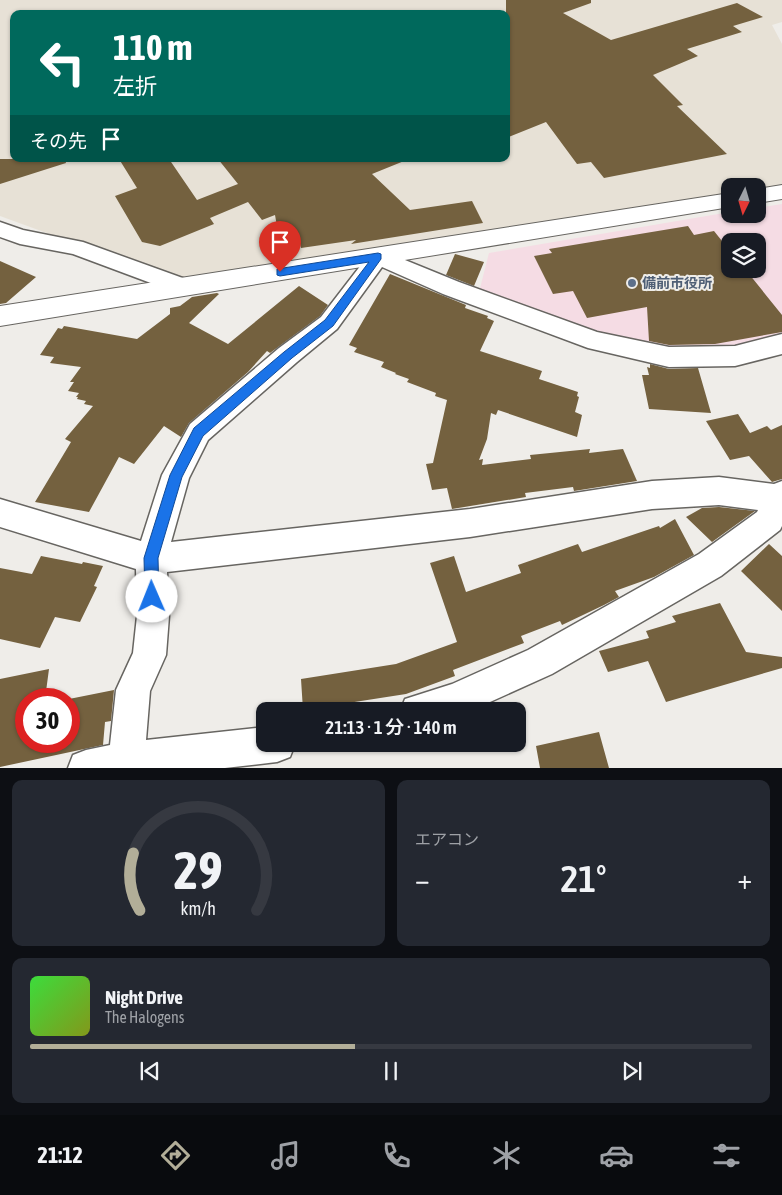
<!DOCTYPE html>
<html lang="ja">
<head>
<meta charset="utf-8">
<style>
  body { margin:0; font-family:"Asap Condensed","Noto Sans JP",sans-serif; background:#242831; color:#f1f3f6; height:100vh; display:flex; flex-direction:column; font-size:19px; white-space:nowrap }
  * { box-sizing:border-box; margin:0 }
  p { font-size:16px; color:#9ea1a6 }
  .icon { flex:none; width:28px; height:28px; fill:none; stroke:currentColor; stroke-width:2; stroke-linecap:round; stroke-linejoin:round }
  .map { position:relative; height:768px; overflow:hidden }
  .side { display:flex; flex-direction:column; gap:12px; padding:12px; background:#0d0f14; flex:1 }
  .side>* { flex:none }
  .top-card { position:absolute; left:10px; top:10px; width:500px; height:152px; border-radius:10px; box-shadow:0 1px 4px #0004; background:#00695c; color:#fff; overflow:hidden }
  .needle { width:32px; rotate:185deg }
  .tools { position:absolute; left:721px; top:178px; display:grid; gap:10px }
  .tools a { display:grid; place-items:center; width:45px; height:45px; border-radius:10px; background:#171b24; box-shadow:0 1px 4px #0004; font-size:25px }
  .speed { position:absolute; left:15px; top:688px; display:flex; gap:10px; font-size:25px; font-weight:700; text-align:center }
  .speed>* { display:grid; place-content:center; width:65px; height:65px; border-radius:50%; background:#171b24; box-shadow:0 1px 4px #0004; line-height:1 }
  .speed .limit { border:8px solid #d22; background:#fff; color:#111 }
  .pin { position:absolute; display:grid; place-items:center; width:42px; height:42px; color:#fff; margin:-51px -21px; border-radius:50% 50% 50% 0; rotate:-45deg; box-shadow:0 0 5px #0007 }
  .pin .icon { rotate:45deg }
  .me { position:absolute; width:55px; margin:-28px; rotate:359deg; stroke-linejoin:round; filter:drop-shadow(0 0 4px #0008) }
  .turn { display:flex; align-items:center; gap:18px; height:105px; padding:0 20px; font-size:22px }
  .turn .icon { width:65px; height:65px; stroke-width:2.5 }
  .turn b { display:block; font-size:35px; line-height:42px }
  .then { display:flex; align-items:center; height:48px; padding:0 20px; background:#0003; gap:10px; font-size:19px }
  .big { font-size:38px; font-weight:600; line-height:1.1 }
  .side .tile { flex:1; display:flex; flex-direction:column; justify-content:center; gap:8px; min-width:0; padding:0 18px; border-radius:10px; background:#242831 }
  .side .dial { align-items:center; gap:0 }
  .dial svg { height:130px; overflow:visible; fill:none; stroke:#363941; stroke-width:7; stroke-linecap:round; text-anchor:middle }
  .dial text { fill:#f1f3f6; stroke:none }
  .song { display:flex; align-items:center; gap:15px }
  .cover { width:60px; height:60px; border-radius:8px; background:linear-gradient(135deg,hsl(120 70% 55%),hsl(70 70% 35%)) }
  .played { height:5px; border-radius:2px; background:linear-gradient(90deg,#b2ae98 45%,#363941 45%) }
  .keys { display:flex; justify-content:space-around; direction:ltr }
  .heat { display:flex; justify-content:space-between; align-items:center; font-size:28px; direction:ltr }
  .side .tiles { flex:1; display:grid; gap:12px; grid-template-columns:1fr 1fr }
  .tile:last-child { grid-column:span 2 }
  .trip { position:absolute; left:256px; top:702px; width:270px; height:50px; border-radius:10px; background:#171b24; box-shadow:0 1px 4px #0004; font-weight:600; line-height:50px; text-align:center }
  .tab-bar { display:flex; height:80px; justify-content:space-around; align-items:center; background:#090b0e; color:#9ea1a6 }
  .tab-bar .icon { width:35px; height:35px }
  .tab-bar .selected { color:#b2ae98 }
  .tab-bar b { font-size:22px; color:#f1f3f6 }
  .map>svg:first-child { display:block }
  .commercial { fill:#f5dce4; fill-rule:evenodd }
  .built { fill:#e7e1d6; fill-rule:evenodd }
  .building { fill:#74613f }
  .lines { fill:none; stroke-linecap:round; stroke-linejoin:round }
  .minor-casing { stroke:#676561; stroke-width:3 }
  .tertiary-casing { stroke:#676561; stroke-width:2 }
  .minor { fill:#fff; fill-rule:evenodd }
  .tertiary { fill:#fff; fill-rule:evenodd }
  .route { fill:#1a73e8; stroke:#114b97 }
  .service-dot { fill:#5c6f8a; stroke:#efede9; stroke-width:2 }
  .labels { text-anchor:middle; stroke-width:4; stroke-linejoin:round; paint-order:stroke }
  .service-label { font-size:14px; font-weight:bold; fill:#4e5e75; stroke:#efede9; text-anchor:start }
</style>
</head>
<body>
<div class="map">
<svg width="782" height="768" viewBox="0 0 782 768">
  <rect width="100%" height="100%" fill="#efede9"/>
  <path class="commercial" d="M782,204V338L706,356L638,349L478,296L489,253L730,212L758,214V208ZM730,241H758V269H730Z"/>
  <path class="built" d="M0,0H782V22L772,25L782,44V188L758,192V186H730V197L184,283L0,216ZM14,14H506V159H14Z"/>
  <path class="building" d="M506,0H591V3L563,13L611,40L737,3L763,17L733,26L742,32L687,49L698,56L653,75L683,105L677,106L727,154L604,178L591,162L577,164L546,122L506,138Z
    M0,159H65L66,163L0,184Z
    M119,159H169L197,200L238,184L218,159H409L372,174L410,210L472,201L483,223L351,244L356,240L301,248L299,239L280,243L275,215L262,220L248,202L210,218L214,224L160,246L142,242L115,196L137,188Z
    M688,226L694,235L714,231L730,251V269H745L782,315V332L715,344L669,345L649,341L647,307L587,318L573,291L553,294L534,256L552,253L549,249Z
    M455,254L484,262L474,286L446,275Z
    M0,261L36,277L6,303L0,304Z
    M390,274L466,305L465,308L488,316L487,318L494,321L480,351L542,371L539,379L578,392L577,396L579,397L575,412L582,415L577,437L498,410L496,415L491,413L487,439L479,460L483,459L482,465L531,459L530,455L590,449L589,453L623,449L637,481L574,491L573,487L525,493L526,497L452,509L447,488L432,490L426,464L433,463L447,400L435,396L436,393L407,382L409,379L395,374L396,373L381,367L384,362L354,352L357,348L349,345Z
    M299,286L328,305L320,316L270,353L267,351L248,372L189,423L181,437L164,426L134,464L119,457L89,512L35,502L71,442L65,439L93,406L84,404L86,401L77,399L78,397H76L79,393L68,391L74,382H70L81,367L50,363L54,357L40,355L58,328L62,329L64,326L137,339L170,314V308L180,306L192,297L217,293L219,294L189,323L228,344Z
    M650,364L669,369L698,368L711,413L649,409L642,375H649L647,367L650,368Z
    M738,414L750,433L767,426L771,430L782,425V479L772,482L749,456L730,460L706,421Z
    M719,507L755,511L712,542L686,517L702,508Z
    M675,519L694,555L654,577L615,591L619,597L604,605L562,625L560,621L521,636L524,643L453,670L455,676L406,694L303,710L301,679L396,664L457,642L430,563L454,556L466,592L521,573L518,565L578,544L582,552L659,526L660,528Z
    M769,544L782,556V611L741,571Z
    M41,556L82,564L83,562L103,566L94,586L97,587L80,622L55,617L40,648L0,639V568L32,574Z
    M720,603L746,652L782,657V668L666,702L648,661L608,672L599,651L649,638L646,631L676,622L672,616Z
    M49,669L45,699H26V741H69V699L114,690L111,721L105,722L103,745L0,767V679Z
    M599,732L609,768H540L536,746Z"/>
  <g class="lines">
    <defs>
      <path id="minor" d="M0,222L23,230L83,242L191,281L194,287L191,293L183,295L73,254L20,244L0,237Z
        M378,249L459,282L597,332L669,347L735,346L782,334V354L735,366L669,367L588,348L443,294L382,267L337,329L297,362L208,440L189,478L171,542L470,509L652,481L719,477L774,484L782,481V526L780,530L721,576L552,674L470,711H400L405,699L452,684L528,650L699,554L757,512L758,510L719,505L652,509L470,537L167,572L169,616L166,655L150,691L146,740L265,727V744H295L290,757L277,762L225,768H68L73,755L86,750L110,745L116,690L133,653L137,616L136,569L0,527V499L141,541L162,475L190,424L279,348L321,317L371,252Z"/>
      <path id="tertiary" d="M782,185V199L758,203V189Z
        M730,193V207L0,326V306Z"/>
    </defs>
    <use href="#minor" class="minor-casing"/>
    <use href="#tertiary" class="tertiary-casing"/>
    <use href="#minor" class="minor"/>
    <use href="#tertiary" class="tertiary"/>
  </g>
  <path class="route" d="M378,253L381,254V259L333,326L292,358L203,436L182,477L158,558L159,597L157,602L152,604L147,602L145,597L144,558L170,475L194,428L284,352L325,320L369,262L280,276L277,275V269Z"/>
  <circle class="service-dot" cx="632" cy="283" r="5"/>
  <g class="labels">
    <g class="service-label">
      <text x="642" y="288">備前市役所</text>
    </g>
  </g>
</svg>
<div class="tools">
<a><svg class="needle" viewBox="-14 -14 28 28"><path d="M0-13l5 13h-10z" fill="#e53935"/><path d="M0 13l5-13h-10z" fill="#9ea1a6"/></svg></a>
<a><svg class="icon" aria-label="layers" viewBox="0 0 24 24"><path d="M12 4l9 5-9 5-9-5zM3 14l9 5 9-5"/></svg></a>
</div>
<div class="speed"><div class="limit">30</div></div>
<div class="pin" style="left:280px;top:272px;background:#d93025"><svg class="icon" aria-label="arrive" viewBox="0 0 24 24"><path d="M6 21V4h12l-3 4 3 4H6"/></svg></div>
<svg class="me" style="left:152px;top:597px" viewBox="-20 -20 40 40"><circle r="19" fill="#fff"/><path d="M0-13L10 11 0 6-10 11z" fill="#1a73e8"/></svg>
<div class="trip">21:13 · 1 分 · 140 m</div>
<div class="top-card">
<div class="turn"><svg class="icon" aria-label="left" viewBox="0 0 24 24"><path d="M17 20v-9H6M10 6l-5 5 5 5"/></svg><div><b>110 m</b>左折</div></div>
<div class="then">その先<svg class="icon" aria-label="arrive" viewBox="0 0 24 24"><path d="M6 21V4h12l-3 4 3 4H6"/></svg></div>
</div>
</div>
<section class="side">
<div class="tiles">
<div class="tile dial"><svg viewBox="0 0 100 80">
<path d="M14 69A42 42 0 1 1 86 69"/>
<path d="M14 69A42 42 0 0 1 10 34" stroke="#b2ae98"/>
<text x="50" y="56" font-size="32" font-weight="700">29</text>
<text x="50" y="72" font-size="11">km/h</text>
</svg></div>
<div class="tile"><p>エアコン</p>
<div class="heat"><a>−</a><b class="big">21°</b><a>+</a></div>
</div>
<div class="tile">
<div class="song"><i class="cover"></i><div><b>Night Drive</b><p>The Halogens</p></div></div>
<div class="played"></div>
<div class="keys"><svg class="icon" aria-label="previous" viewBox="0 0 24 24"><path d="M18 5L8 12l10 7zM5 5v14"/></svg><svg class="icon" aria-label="pause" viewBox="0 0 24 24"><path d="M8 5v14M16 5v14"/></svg><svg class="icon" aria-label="next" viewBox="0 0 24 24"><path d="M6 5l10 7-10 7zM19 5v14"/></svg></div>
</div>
</div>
</section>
<nav class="tab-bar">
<b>21:12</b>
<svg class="icon selected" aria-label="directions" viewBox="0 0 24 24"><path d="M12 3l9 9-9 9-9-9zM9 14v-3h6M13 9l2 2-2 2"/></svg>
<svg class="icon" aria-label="music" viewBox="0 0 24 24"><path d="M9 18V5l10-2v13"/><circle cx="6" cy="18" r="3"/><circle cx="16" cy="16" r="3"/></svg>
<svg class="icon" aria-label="phone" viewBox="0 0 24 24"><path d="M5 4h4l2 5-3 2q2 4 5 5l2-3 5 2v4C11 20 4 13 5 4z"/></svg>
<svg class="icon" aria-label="climate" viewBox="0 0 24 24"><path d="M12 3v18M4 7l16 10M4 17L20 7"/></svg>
<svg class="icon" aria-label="car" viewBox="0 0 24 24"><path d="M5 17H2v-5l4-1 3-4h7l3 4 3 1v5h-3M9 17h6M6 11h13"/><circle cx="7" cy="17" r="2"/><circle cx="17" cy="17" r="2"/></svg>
<svg class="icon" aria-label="filters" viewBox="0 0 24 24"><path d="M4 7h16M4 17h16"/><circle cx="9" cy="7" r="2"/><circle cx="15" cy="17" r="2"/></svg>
</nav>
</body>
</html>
